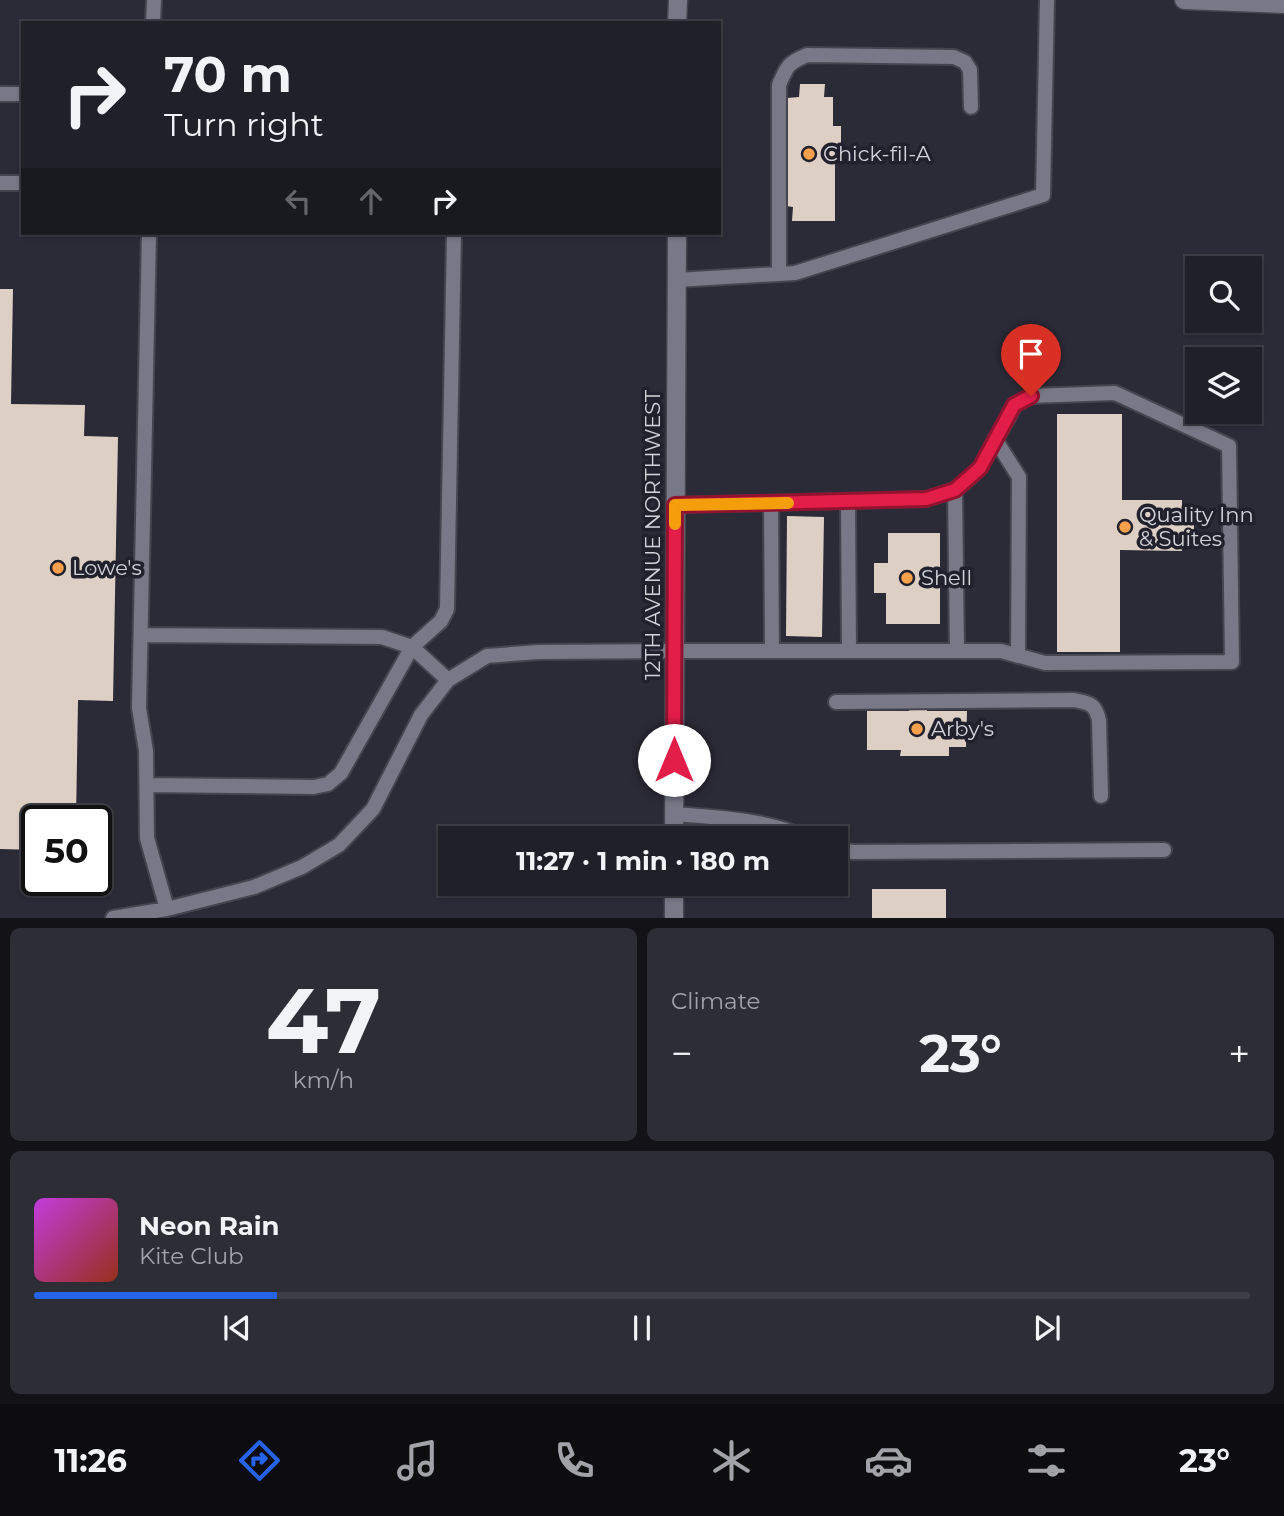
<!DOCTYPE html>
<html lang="en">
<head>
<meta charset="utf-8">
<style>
  body { margin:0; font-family:Montserrat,sans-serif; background:#2d2d35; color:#f1f3f6; height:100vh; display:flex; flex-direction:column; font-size:26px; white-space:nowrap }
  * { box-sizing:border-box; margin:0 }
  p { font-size:23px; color:#a2a3a8 }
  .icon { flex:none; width:38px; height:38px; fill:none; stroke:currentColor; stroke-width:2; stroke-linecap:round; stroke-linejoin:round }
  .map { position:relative; height:918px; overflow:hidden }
  .details { display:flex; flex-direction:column; gap:10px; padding:10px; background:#121217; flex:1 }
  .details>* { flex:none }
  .guide { position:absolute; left:21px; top:21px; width:700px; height:214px; border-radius:0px; box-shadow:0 2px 5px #0004,0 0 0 2px #3d3e46; background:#202029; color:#f1f3f6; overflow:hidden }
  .tools { position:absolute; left:1185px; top:256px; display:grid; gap:14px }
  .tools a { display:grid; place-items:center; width:77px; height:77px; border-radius:0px; background:#202029; box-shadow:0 2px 5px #0004,0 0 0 2px #3d3e46; font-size:35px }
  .speed { position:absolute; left:21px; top:805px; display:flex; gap:14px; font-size:35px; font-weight:700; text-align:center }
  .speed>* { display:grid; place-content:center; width:91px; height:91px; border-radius:50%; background:#202029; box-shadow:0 2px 5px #0004,0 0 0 2px #3d3e46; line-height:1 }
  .speed .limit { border:4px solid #111; border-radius:10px; background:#fff; color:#111 }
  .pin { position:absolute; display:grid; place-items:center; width:60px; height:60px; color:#fff; margin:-72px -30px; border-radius:50% 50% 50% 0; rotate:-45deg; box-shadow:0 0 7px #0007 }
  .pin .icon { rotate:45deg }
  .me { position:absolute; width:77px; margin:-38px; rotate:0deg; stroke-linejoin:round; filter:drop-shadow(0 0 5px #0008) }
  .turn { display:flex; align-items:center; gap:24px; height:147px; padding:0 28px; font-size:32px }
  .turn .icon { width:91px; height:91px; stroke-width:2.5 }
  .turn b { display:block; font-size:49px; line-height:60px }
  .lanes { display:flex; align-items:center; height:66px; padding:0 28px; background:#0003; justify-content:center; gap:35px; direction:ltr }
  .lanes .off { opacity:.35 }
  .big { font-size:52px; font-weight:700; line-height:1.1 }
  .details .tile { flex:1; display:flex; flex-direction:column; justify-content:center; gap:10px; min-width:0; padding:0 24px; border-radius:10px; background:#2d2d35 }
  .details .dial { align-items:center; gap:0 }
  .dial b { font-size:91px; line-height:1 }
  .song { display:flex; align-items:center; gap:21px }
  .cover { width:84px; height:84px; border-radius:10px; background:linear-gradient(135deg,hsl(290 70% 55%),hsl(10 70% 35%)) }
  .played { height:7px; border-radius:4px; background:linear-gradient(90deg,#2563eb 20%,#3d3e46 20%) }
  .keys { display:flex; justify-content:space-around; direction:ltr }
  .heat { display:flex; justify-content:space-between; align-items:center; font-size:38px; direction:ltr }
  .details .tiles { flex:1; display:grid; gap:10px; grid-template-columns:1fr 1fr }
  .tile:last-child { grid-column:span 2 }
  .trip { position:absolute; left:438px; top:826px; width:410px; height:70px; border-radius:0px; background:#202029; box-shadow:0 2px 5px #0004,0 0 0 2px #3d3e46; font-weight:700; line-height:70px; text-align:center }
  .tab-bar { display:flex; height:112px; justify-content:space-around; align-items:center; background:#0d0d10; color:#a2a3a8 }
  .tab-bar .icon { width:49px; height:49px }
  .tab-bar .selected { color:#2563eb }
  .tab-bar b { font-size:32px; color:#f1f3f6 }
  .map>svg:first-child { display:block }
  .building { fill:#ddcfc4 }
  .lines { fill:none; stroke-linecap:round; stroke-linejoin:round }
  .lane-casing { stroke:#45454f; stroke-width:18 }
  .secondary-casing { stroke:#45454f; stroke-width:21 }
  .lane { stroke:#787886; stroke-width:14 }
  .secondary { stroke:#787886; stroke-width:18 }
  .route-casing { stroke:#92132f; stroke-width:18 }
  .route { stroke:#e11d48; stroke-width:12 }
  .slow { stroke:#f59e0b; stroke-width:12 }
  .poi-dot { fill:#f9a04d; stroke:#21212d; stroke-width:2.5 }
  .labels { text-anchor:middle; stroke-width:7; stroke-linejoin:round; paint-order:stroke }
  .poi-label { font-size:21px; fill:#d2d2da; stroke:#21212d; text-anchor:start }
  .street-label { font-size:21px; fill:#d2d2da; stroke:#21212d }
</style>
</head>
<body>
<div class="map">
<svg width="1284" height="918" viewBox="0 0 1284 918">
  <rect width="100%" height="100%" fill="#2b2a37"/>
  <path class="building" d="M800,84H825L824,97H833V126H841V149H835V221H792L793,207L786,206L783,140L788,139L787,98L799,97Z
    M0,289H13L11,404L85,405L84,436L118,437L113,701L78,700L76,821H37V850L0,849Z
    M1057,414H1122V500H1182V519H1194V535H1182V551L1120,550V652H1057Z
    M787,516L824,517L822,637L786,636Z
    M888,533H940V624H886V593H874V563H888Z
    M910,703H927V711H967L966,747H949V756H900L901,750H867V711H909Z
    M872,889H946V918H872Z"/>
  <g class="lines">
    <defs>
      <path id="lane" d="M153,23L154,0
        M0,94H23
        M0,183H23
        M149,233L139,708L146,751L147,838L167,909
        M779,274V85C787,66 788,63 807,55L954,57L965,62L970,70L971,107
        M676,280L795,273L1043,195L1047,0
        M995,439L1019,477L1018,656
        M955,490L957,651
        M848,502L849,651
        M771,503L772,651
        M141,635L382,637L412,647L448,680
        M836,702L1074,700C1089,703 1095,703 1099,720L1101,796
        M147,785L314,787L328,784L341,773L412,647L441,621L447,609L454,233
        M674,814C719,818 765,819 807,838
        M835,849L853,852L1164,850
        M113,918L167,909L254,887L302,867L339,845L373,809L421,715L448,680L487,656L538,652L675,651H1001L1045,663L1232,662L1229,446L1115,393L1031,396L1015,405L980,468L966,481L955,490L926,499L675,505"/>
      <path id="secondary" d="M1184,0L1284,4
        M677,23L678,0
        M674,838L677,233
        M674,884V918"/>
    </defs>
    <use href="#lane" class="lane-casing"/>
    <use href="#secondary" class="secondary-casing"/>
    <use href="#lane" class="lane"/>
    <use href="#secondary" class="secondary"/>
  </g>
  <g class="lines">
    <defs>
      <path id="route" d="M674,760L675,505L926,499L955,490L980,468L1014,405L1031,396"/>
    </defs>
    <use href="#route" class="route-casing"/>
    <use href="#route" class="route"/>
    <path class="slow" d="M675,524V505L788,503"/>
  </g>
  <g class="poi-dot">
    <circle cx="809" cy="154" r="7"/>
    <circle cx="1125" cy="527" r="7"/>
    <circle cx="58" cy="568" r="7"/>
    <circle cx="907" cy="578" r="7"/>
    <circle cx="917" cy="729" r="7"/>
  </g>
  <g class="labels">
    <g class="poi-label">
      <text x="823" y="161">Chick-fil-A</text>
      <text x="1139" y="522">Quality Inn<tspan x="1139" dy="24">&amp; Suites</tspan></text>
      <text x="72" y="575">Lowe's</text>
      <text x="921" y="585">Shell</text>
      <text x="931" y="736">Arby's</text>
    </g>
    <g class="street-label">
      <text transform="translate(653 535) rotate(-90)" y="7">12TH AVENUE NORTHWEST</text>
    </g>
  </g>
</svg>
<div class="tools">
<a><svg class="icon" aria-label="search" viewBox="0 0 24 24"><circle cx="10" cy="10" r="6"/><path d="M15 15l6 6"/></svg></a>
<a><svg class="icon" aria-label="layers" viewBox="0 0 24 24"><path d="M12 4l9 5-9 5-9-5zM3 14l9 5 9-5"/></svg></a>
</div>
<div class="speed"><div class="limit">50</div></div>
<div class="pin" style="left:1031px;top:396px;background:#d93025"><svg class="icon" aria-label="arrive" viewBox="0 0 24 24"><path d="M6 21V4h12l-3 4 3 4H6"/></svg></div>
<svg class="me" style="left:674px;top:760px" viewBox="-20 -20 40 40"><circle r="19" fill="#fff"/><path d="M0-13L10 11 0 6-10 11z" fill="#e11d48"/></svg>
<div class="trip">11:27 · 1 min · 180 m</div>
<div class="guide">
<div class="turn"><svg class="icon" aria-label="right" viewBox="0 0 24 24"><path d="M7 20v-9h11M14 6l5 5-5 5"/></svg><div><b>70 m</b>Turn right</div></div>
<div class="lanes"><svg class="icon off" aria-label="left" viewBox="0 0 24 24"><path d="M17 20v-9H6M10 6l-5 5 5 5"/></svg><svg class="icon off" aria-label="ahead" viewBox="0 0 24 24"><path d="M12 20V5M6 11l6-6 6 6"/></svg><svg class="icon" aria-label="right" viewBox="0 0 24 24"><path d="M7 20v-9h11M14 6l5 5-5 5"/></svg></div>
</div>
</div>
<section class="details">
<div class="tiles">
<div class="tile dial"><b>47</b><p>km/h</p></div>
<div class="tile"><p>Climate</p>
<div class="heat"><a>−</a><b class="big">23°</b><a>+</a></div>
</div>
<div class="tile">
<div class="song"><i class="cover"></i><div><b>Neon Rain</b><p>Kite Club</p></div></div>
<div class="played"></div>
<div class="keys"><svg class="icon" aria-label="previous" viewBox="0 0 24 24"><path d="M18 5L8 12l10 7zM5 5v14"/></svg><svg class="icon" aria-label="pause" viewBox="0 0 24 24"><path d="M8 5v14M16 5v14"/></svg><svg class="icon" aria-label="next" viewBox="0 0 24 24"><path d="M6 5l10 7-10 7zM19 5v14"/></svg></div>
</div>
</div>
</section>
<nav class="tab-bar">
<b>11:26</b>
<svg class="icon selected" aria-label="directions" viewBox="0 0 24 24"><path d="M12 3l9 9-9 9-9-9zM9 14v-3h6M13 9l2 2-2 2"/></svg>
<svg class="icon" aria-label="music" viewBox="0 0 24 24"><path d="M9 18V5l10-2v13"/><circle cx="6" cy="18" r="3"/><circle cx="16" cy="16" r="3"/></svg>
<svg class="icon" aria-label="phone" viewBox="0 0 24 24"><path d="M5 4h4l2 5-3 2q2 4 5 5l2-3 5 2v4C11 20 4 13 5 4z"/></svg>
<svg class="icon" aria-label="climate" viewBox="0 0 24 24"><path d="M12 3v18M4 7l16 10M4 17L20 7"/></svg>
<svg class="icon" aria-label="car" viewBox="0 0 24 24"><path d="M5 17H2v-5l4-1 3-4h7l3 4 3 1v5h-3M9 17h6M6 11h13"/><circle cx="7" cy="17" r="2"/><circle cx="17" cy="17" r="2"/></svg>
<svg class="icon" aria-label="filters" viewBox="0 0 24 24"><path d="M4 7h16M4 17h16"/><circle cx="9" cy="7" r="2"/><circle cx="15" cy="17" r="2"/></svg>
<b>23°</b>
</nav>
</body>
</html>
